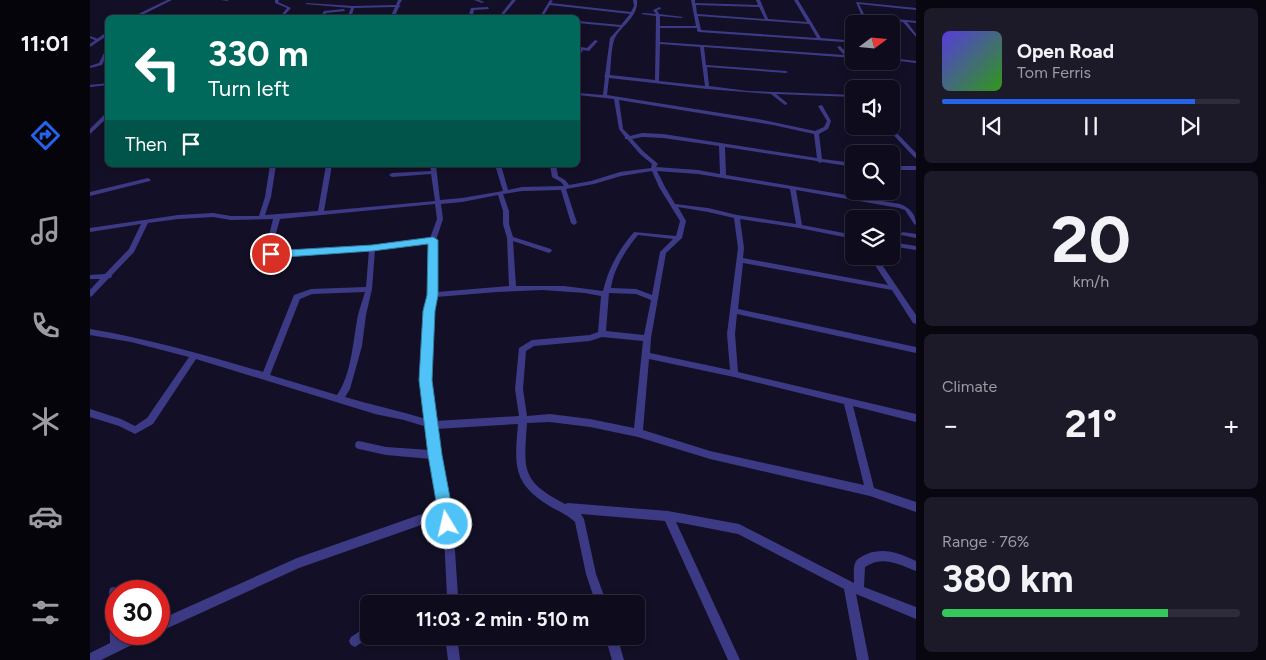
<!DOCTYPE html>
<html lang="en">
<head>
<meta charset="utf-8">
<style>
  body { margin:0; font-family:Figtree,sans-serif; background:#1c1929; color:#f1f3f6; height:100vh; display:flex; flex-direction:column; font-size:19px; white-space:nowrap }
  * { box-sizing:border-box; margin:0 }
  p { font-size:16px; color:#9b9ba3 }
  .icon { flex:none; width:28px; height:28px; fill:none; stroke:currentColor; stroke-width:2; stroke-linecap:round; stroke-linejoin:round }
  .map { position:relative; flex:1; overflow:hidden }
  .sheet { display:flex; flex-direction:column; gap:8px; padding:8px; background:#08060f; width:350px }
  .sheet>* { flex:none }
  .top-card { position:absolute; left:15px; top:15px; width:475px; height:152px; border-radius:8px; box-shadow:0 2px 8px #0003,0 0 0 1px #2e2b3b; background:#00695c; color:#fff; overflow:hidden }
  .needle { width:32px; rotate:74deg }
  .controls { position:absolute; left:755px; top:15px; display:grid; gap:10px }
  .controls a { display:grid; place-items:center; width:55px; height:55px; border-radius:8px; background:#0e0b1c; box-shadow:0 2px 8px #0003,0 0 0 1px #2e2b3b; font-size:25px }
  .speed { position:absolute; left:15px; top:580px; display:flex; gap:10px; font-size:25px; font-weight:700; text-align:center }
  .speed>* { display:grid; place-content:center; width:65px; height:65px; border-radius:50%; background:#0e0b1c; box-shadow:0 2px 8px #0003,0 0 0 1px #2e2b3b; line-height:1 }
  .speed .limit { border:8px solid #d22; background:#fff; color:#111 }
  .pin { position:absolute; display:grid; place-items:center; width:42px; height:42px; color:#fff; margin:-21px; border:2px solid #fff; border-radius:50%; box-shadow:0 1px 5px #0007 }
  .me { position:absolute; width:55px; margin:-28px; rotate:351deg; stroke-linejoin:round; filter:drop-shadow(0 0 4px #0008) }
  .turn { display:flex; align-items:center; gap:18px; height:105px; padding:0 20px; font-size:22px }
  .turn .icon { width:65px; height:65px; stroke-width:2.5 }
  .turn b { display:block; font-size:35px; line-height:42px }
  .then { display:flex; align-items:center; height:48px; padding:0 20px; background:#0003; gap:10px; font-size:19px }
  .big { font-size:38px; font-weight:700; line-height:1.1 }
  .sheet .widget { flex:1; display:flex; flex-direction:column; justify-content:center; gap:8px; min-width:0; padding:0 18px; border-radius:8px; background:#1c1929 }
  .sheet .dial { align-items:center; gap:0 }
  .dial b { font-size:65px; line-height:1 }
  .song { display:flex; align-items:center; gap:15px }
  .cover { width:60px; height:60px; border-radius:8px; background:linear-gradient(135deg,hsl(250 70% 55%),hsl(110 70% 35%)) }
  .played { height:5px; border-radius:2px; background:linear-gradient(90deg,#2563eb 85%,#2e2b3b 85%) }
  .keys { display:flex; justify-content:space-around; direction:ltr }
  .heat { display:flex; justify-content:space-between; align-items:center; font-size:28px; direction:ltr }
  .charge { height:8px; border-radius:4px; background:linear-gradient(90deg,#34c759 76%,#2e2b3b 0) }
  .trip { position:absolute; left:270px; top:595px; width:285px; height:50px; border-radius:8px; background:#0e0b1c; box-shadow:0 2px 8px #0003,0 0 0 1px #2e2b3b; font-weight:700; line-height:50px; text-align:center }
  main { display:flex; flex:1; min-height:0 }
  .dock { display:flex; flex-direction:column; width:90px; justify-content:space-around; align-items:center; background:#06040b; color:#9b9ba3 }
  .dock .icon { width:35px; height:35px }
  .dock .selected { color:#2563eb }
  .dock b { font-size:22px; color:#f1f3f6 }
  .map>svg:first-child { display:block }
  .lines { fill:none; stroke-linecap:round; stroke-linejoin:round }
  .minor { fill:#3d3a85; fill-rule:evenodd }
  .tertiary { fill:#3d3a85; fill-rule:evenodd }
  .route { fill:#4fc3f7; stroke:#337fa1 }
</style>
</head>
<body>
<main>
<nav class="dock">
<b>11:01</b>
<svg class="icon selected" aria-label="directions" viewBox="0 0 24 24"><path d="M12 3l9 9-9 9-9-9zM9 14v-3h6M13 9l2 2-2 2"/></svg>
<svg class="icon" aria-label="music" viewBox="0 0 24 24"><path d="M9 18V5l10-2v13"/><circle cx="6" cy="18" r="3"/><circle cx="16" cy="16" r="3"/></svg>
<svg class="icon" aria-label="phone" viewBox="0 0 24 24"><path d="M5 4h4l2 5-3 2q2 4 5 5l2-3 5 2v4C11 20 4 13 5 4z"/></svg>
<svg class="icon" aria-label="climate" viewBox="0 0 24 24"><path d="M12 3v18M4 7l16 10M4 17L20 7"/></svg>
<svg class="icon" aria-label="car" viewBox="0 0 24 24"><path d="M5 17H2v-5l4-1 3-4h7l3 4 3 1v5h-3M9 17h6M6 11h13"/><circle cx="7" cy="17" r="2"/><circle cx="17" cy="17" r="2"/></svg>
<svg class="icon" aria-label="filters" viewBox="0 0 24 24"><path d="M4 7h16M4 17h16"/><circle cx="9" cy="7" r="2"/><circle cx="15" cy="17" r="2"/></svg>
</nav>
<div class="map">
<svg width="826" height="660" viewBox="0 0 826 660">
  <rect width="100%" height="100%" fill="#130f26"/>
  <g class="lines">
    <path class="minor" d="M131,0H139L137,1Z
      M185,0H189L188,2L201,8L192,18H189L197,8L185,3Z
      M308,0H312L309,5L311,6L309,7L304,18H300L305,7L264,8L261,18H257L261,8L215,4L217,3L263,6L306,5Z
      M384,0H389L394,2L392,3Z
      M422,0H426L411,18H408Z
      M460,0L463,1L461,3L541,12L544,6L543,0H547C549,15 533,25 526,36C521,43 521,66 520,75L565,80L566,16L551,14L553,13L566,14L563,10L570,7L571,9L567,10L569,14L593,17L591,18L570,16V26H606L601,0H605V3L668,5L666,0H670L678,19L717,22L704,0H708L731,38L755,40L754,42L609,32L607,31V28H570V42L754,55L747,47L750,46L759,55L764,56V58L614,47L616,65L696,71L698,72L696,73L617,67L619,86L658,91L764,95V97L686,94L697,103V104L695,105L681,94L617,89L519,78L517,95L668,119L725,131L734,127L737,121L728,106L732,105L741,121L738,129L729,134L732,159L764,163V167L732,162L730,163L727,161L635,147L636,175L810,204C820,208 826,214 826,225L824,224L815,210L809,208L706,190L712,225L764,235V239L709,228L650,219L654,248L653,258L798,285L779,256H786L826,315V324L823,323L802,290L653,263L648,309L826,347V353L647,314L645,334L648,372L826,414V422L763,406L784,488L826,502V512L780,496L620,459L548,437L500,427L460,422L437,423C434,469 430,481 475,504L478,503L578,511L649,524L764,583C764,577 763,569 765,563C767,558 773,556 777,554C795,547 810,554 826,561V571C809,564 792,555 775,567L774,587L826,607V619L766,594L779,660H767L754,589L648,534L586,522L650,660H638L575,521L491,514L494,519L506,574L517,604H506L496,574L485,522C477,514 467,511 458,505C421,482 425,462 428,424L346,429L359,507L361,511L360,513L364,536L368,596L369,600L368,604H340L341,600L357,596L354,536L351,518L209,568L69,632V620L207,558L349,508L341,459L296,455L269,449L266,448L265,445L266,442L269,441L296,447L340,450L337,427L314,420L285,414L106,359L63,424L45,434L29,426L0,417V409L31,419L45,426L57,418L99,357L41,342L0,335V329C60,339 115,355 173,372L204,295L221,289L276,287L279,250L179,256L175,252L183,219L141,220L123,217L88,219L58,223L44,252L22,275L21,278H19L2,296L0,297V290L10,279H0V275L15,274L39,249L51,224L0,232V228L88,215L123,213L141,216H169L175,197L180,165H186L181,197L175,215L228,211L236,165H242L234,211L345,201L341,174L302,177L299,175L302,173L341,171L340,165H346L350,200L372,198L413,191L405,165H411L418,190L432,187L474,186L471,182L462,177L460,165H466L468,176L475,180L479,185L501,181L530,172L561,168L562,164L550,154L537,139H535V137L529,129L524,99L488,95V93L513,95L515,77L514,76L515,75L520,38L530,27L488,23V21L531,25L540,14L460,5L452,18H449ZM606,5L669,7L675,19L607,14ZM608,16L719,24L727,38L611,30ZM570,44L610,47L615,86L569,81ZM529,100L683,125L724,134L727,158L573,134L552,133L540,136L533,129ZM552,137L573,138L629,146L630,174L608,170L566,167L568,164L567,163L554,152L542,139ZM562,171L569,187L590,221L586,236L544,232C528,251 519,267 513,291L474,286H426L423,241L459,253L462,251L461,249L423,237L419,224V211L413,194L432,191L471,190L481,223L484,225L487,223L476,189L504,184L531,176ZM567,171L608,174L700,189L706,224L647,215L618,208L585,204L575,187ZM408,195L413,211V224L417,238L419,286L347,292L346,240L353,219L351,204L372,202ZM345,204L347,219L340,238L282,246L181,251L190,219ZM588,207L618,212L644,218L648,248L637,334L640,370L560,353L561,338L576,253L592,238L596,221ZM548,235L583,239L570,252L562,295L546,289L521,288C524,268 535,251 548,235ZM340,242L339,295L335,311L332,380L336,419C310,411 282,405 255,397L260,389L272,346L276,315L282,289L285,250ZM452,290L495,293L511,296L508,332L500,335L442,340L429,348L425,389L429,416L345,421L340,380L343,311L346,297L407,292ZM275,292C273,299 270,307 268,315C263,339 262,374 247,395L180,375L210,299L222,294ZM519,293L546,294L561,300L554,335L516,331ZM512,337L553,341L544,428L500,419L460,414L437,416L433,389L436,351L444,346L500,341ZM559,359L644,377L754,404L774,485L620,451L553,430Z
      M766,2L826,8V10L769,4L775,16L826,21V23L817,22L826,34V37L813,22L776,18L779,24H775Z
      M398,7L399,9L384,10L382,18H378L381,8Z
      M254,9L255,11L236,13L234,18H230L234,11Z
      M0,36L8,39L9,40L7,41L0,38Z
      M505,40L508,41L499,51L493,50L489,57H488V53L491,47L497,48Z
      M18,45V52L12,65L0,68V66L9,63Z
      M801,58L826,61V63L801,60Z
      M18,83V85L0,87V85Z
      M16,113H18V117L0,134V129Z
      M795,126H800L826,153V158L824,157Z
      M801,166H826V170H801Z
      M58,178L61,180L60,181L0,196V192Z
      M813,232L826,234V238L811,235L810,234Z
      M801,242L826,246V250L801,246Z
      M24,587L28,588L29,591H26V634H31V638L40,634H58L56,638L11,660H0V653L20,643L19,592L20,588Z
      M279,625V636H281L265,647L261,645L259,641L261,637Z
      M355,636H367L370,660H358Z
      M515,636H527L534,660H522Z"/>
    <path class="tertiary" d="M77,0H82L46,18H40Z
      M18,31V35L0,47V44Z"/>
  </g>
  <path class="route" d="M343,237L348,240V295L345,311L342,380L352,455L365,524L363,529L357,531L352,529L350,524L338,455L329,380L333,311L337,295L338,244L282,251L181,258L176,254L181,251L282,245Z"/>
</svg>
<div class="controls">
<a><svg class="needle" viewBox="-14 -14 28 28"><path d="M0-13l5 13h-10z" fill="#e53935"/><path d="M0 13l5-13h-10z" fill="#9b9ba3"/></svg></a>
<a><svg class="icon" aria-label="sound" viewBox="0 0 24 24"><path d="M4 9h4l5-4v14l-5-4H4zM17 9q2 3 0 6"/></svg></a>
<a><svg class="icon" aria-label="search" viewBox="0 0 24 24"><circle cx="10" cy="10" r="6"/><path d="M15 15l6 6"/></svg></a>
<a><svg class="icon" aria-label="layers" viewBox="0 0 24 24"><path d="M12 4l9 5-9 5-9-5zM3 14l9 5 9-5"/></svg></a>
</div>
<div class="speed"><div class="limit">30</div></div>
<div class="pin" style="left:181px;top:254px;background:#d93025"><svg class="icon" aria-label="arrive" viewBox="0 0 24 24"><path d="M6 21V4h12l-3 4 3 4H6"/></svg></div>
<svg class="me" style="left:357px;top:524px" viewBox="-20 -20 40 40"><circle r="17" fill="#4fc3f7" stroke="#fff" stroke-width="3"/><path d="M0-11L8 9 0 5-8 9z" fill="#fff"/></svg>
<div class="trip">11:03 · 2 min · 510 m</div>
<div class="top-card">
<div class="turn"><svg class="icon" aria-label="left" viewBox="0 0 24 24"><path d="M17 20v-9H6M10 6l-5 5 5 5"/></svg><div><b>330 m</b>Turn left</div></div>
<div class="then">Then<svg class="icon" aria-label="arrive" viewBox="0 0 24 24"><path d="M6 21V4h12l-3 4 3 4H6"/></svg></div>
</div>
</div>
<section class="sheet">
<div class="widget">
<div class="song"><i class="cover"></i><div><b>Open Road</b><p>Tom Ferris</p></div></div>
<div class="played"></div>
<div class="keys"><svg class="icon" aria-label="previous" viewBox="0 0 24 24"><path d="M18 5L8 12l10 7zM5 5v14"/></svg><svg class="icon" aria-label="pause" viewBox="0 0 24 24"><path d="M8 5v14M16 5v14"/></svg><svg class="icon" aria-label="next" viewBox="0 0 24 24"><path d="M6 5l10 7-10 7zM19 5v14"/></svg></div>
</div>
<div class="widget dial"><b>20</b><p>km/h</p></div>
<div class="widget"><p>Climate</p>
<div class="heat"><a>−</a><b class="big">21°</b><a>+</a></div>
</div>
<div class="widget"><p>Range · 76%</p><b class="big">380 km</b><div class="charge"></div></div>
</section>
</main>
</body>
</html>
